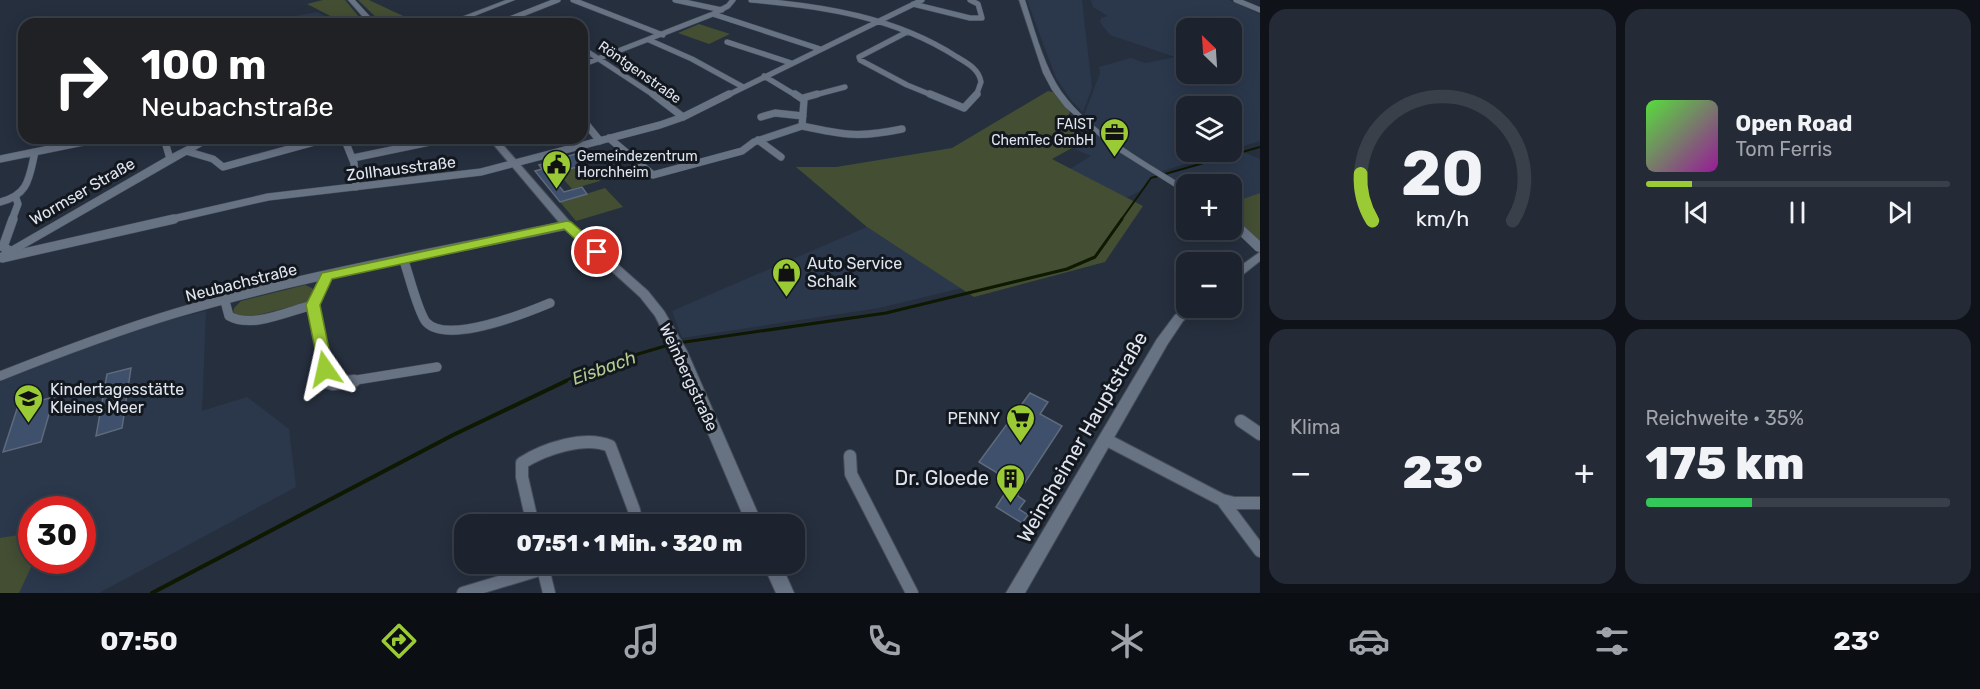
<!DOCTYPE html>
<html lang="de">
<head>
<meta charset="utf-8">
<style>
  body { margin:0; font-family:Rubik,sans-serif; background:#252b36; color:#f1f3f6; height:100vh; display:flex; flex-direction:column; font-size:22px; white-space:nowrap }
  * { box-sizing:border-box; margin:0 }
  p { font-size:20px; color:#a0a4aa }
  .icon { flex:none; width:33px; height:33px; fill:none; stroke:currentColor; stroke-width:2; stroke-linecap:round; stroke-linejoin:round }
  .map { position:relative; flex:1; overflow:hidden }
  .details { display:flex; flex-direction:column; gap:9px; padding:9px; background:#0f1319; width:720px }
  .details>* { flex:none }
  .banner { position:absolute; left:18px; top:18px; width:570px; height:126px; border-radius:18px; box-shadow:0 3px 15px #0003,0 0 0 2px #3a404a; background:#202124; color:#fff; overflow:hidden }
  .needle { width:39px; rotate:335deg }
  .fabs { position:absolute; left:1176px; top:18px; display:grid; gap:12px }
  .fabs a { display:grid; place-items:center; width:66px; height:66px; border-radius:12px; background:#1c232e; box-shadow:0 3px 15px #0003,0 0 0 2px #3a404a; font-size:30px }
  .speed { position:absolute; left:18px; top:496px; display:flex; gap:12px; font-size:30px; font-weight:700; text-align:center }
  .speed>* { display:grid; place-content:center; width:78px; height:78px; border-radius:50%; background:#1c232e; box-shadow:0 3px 15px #0003,0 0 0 2px #3a404a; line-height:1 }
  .speed .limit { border:9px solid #d22; background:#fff; color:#111 }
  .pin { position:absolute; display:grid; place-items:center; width:51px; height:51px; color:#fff; margin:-26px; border:3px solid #fff; border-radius:50%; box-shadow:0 2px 6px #0007 }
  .me { position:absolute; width:66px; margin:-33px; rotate:349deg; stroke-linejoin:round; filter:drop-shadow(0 0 4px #0008) }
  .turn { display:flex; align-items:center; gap:21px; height:126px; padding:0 24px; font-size:27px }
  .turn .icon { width:78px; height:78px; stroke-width:2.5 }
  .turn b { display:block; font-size:42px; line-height:51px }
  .big { font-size:45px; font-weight:800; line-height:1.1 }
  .details .card { flex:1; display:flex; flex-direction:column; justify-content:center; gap:9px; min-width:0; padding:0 21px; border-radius:18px; background:#252b36 }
  .details .dial { align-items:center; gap:0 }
  .dial svg { height:156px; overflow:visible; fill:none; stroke:#3a404a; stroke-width:7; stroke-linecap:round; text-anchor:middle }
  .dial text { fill:#f1f3f6; stroke:none }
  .song { display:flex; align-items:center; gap:18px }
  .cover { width:72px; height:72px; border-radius:9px; background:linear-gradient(135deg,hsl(110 70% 55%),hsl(300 70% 35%)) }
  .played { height:6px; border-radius:3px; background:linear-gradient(90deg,#9acb34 15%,#3a404a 15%) }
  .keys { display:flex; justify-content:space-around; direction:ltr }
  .heat { display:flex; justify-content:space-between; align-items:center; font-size:33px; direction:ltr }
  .charge { height:9px; border-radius:4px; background:linear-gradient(90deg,#34c759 35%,#3a404a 0) }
  .details .tiles { flex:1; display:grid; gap:9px; grid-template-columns:repeat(2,1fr) }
  .trip { position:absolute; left:454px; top:514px; width:351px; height:60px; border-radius:18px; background:#1c232e; box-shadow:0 3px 15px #0003,0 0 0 2px #3a404a; font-weight:800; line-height:60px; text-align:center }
  .tab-bar { display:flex; height:96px; justify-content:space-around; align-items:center; background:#0b0e12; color:#a0a4aa }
  .tab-bar .icon { width:42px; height:42px }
  .tab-bar .selected { color:#9acb34 }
  .tab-bar b { font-size:27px; color:#f1f3f6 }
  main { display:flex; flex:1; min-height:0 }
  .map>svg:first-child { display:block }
  .built { fill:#2b384c; fill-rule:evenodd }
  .green { fill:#434e33 }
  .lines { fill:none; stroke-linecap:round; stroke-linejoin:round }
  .stream-far2 { stroke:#0f1800; stroke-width:2 }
  .stream-far1 { stroke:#0f1800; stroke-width:3 }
  .stream { stroke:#0f1800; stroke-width:4 }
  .building { fill:#3e506c; stroke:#5f6a7a; stroke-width:1.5 }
  .minor-far3-casing { stroke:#454d59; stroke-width:6 }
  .minor-far2-casing { stroke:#454d59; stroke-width:8 }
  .minor-far1-casing { stroke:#454d59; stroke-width:10 }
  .minor-casing { stroke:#454d59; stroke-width:14 }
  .tertiary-casing { stroke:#454d59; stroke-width:2 }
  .secondary-casing { stroke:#454d59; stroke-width:1 }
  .minor-far3 { stroke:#677283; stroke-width:5 }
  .minor-far2 { stroke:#677283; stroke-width:7 }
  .minor-far1 { stroke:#677283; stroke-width:9 }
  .minor { stroke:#677283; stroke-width:12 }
  .tertiary { fill:#677283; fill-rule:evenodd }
  .secondary { fill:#677283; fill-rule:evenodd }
  .route { fill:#9acb34; stroke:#648422; stroke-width:1.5 }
  .labels { text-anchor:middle; stroke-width:6; stroke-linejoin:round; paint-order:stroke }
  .far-street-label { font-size:14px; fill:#e0e6f0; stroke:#13171e }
  .far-poi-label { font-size:14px; fill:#e0e6f0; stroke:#13171e; text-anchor:end }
  .street-label { font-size:16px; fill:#e0e6f0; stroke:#13171e }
  .poi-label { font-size:16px; fill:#e0e6f0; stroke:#13171e; text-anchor:start }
  .water-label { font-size:18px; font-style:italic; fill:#b3cb91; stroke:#13171e }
  .near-street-label { font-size:20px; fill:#e0e6f0; stroke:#13171e }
  .near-poi-label { font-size:20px; fill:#e0e6f0; stroke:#13171e; text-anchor:end }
</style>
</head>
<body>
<main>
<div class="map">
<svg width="1260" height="593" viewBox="0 0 1260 593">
  <rect width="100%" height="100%" fill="#262f3e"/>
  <path class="built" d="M1027,0H1082L1092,88L1083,112L1071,100L1056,78Z
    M1091,0H1229L1260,14V141L1232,150V106H1186V152H1226L1162,171L1140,191L1126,198L1070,169L1091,156L1072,148L1083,141L1085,113L1100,73L1099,67L1131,58L1145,63L1175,57L1110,35L1100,22L1101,18L1108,16L1093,7ZM1186,28H1232V74H1186Z
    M317,12L341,24H251Z
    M1243,152L1260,159V193L1253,197L1232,203V184H1186V191L1163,176L1167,173Z
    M867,227L962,288L879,308L682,338L672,311Z
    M206,311L202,411L247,397L289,429L296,487L99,593H0V379L130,330ZM32,510H82V561H32Z"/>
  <path class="green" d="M323,0H345L360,18L344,23L307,4Z
    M358,0H369L416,22L383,24Z
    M699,24L730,34L709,44L678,33Z
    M1048,91L1053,92L1070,112L1066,121L1077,123L1084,127L1078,135L1084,138L1083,142L1052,159L1143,206L1105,262L974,297L867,227L796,167H836L952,148Z
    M585,165L600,181L572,189L557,172Z
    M605,188L623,207L576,221L560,202Z
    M1260,193V248L1232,222V203Z
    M305,285L312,288L314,292L306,303L242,319L233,314L234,308L241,301Z
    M31,533L32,561H34L19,593H0V538Z"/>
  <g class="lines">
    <path class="stream-far2" d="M1121,220L1151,178L1260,147"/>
    <path class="stream-far1" d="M678,343L886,313L1067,269L1095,257L1122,219
      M563,382L594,367L672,344"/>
    <path class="stream" d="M152,593L453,435L566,381"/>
  </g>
  <path class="building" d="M575,154L585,165L549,174L564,192L582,187L587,194L560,202L535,171L542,169L539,165Z
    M131,368L122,428L96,436L107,374Z
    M1030,393L1048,402L1040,414L1062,426L1018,493V496L1025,501L1019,509L1028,515L1022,523L996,507L1015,478L1002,470L999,474L979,462Z
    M54,397L41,442L3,452L18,406Z"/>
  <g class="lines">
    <defs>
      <path id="minor-far3" d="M573,0L663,35
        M675,0L722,10
        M751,0C823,6 895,17 957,57C967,63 979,69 981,82L976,96
        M1236,0L1260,10
        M913,4L970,18H982L978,4L970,0
        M713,14L820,49
        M516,17L534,24
        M497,24L558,0
        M907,32L859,57L860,60L907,85L934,96
        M649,40L692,59L743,87
        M727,42L791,63
        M582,48L655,96
        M582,65L713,14L728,6L733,0
        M764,76L797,96
        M726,96L922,0
        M811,96L845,87"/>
      <path id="minor-far2" d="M653,94L683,117
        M930,94L964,108L977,94
        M803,98L817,94
        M761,117L775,113L803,116
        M582,119L600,141
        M802,126C844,135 859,138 902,129
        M164,138L170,159
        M344,138L354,163L356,187
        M609,138L653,175L742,151L754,142L802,126L804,100L795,94
        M758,140L781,157
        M186,151L213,159L223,167L329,138
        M353,158L449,138
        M0,159L103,138
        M0,202C29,195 29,178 35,152
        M12,220L18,204L16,198
        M168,220L268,197L481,172L660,125L683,117L729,94"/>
      <path id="minor-far1" d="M12,252L3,247L13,219
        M2,258L174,219
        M404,261C409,275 418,312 426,322C447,345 526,313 550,303
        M327,276L313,305L326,372L318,379L327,382
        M225,301L229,316C252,329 288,311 313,305
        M0,376C58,353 116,331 176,313C304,275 436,253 567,225
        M344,382L437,367"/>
      <path id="minor" d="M323,381L333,384L354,381
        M1241,421L1260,434
        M1105,439L1222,500L1234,503H1260
        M850,456L851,474L912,593
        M1222,500L1260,551
        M533,525L522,477V463C544,449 585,435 610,446L634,510L637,525
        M542,564L549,593
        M463,593L559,564"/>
      <path id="tertiary" d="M488,138H497L571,223L648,291L664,311L687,351L763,525H747L673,351L655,316L640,297L563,227Z
        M1260,252V261L1236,280L1232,281V272Z
        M1186,307L1199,308L1183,321L1167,345L1025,593H1006L1157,339L1175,315Z
        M763,564H781L794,593H776Z"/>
      <path id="secondary" d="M348,0H355L377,24H369Z
        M506,0H515L454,24H443Z
        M1019,0H1025C1034,28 1042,58 1056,83C1081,127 1145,161 1186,187V194L1113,148L1065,107L1052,90L1043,73Z
        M203,138H216L0,262V253L166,157Z
        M1232,218L1236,219L1260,241V252L1256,251L1232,228Z"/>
    </defs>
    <use href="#minor-far3" class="minor-far3-casing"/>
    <use href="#minor-far2" class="minor-far2-casing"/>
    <use href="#minor-far1" class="minor-far1-casing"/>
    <use href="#minor" class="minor-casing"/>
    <use href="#tertiary" class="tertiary-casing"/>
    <use href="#secondary" class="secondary-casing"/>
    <use href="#minor-far3" class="minor-far3"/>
    <use href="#minor-far2" class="minor-far2"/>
    <use href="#minor-far1" class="minor-far1"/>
    <use href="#minor" class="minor"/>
    <use href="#tertiary" class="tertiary"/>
    <use href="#secondary" class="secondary"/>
  </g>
  <path class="route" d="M567,221L571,222L602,249L604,252L602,255H593L564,229L332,279L320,305L333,369L331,373H320L306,305L322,273Z"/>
  <defs>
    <symbol id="office-pin" viewBox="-11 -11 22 30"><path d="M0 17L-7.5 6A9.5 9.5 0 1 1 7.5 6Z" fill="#9acb34" stroke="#13171e"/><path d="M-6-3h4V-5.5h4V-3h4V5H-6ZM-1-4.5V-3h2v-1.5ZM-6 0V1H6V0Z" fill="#111"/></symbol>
    <symbol id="civic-pin" viewBox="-11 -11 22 30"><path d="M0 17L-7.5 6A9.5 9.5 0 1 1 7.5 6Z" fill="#9acb34" stroke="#13171e"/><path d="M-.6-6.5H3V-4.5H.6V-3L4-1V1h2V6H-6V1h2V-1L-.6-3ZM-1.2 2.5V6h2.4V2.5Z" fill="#111"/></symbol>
    <symbol id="shop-pin" viewBox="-11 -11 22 30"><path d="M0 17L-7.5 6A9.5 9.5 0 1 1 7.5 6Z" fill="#9acb34" stroke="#13171e"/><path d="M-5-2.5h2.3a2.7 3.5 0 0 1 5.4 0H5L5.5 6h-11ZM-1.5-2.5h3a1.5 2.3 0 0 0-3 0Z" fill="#111"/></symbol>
    <symbol id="school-pin" viewBox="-11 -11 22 30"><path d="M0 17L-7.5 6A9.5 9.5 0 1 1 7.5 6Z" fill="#9acb34" stroke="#13171e"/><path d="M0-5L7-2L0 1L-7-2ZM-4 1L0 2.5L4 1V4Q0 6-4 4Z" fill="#111"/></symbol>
    <symbol id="supermarket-pin" viewBox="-11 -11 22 30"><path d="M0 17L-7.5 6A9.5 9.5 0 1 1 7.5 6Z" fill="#9acb34" stroke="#13171e"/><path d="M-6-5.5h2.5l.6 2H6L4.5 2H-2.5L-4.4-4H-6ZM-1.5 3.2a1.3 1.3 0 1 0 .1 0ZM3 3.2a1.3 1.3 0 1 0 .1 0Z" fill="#111"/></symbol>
    <symbol id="building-pin" viewBox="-11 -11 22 30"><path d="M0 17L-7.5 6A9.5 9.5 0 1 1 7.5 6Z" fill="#9acb34" stroke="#13171e"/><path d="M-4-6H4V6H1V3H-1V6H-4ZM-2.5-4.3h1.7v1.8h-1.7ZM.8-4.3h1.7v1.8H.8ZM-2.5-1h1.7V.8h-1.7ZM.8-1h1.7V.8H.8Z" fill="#111"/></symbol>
  </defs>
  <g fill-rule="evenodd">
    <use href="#office-pin" x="1098" y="116" width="33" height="45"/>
    <use href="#civic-pin" x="540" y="148" width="33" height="45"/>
    <use href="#shop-pin" x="770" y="256" width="33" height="45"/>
    <use href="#school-pin" x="12" y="382" width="33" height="45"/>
    <use href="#supermarket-pin" x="1004" y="402" width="33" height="45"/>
    <use href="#building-pin" x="994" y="462" width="33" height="45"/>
  </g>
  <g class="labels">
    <g class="far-street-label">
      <text transform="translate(640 72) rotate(35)" y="5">Röntgenstraße</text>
    </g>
    <g class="far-poi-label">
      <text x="1094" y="129">FAIST<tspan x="1094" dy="16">ChemTec GmbH</tspan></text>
      <text x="577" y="161" text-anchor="start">Gemeindezentrum<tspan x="577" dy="16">Horchheim</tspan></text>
    </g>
    <g class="street-label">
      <text transform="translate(401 168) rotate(-7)" y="6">Zollhausstraße</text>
      <text transform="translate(82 191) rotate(-30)" y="6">Wormser Straße</text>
      <text transform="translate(241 282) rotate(-14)" y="6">Neubachstraße</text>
      <text transform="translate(689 377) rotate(65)" y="6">Weinbergstraße</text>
    </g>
    <g class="poi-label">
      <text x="807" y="269">Auto Service<tspan x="807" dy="18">Schalk</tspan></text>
      <text x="50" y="395">Kindertagesstätte<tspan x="50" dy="18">Kleines Meer</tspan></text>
      <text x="1000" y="424" text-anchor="end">PENNY</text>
    </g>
    <g class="water-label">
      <text transform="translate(604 368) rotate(-20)" y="6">Eisbach</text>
    </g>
    <g class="near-street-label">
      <text transform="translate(1082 437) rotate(-60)" y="7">Weinsheimer Hauptstraße</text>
    </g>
    <g class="near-poi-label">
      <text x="989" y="485">Dr. Gloede</text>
    </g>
  </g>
</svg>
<div class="fabs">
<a><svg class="needle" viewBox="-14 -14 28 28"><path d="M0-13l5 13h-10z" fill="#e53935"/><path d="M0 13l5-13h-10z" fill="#a0a4aa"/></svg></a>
<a><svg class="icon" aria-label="layers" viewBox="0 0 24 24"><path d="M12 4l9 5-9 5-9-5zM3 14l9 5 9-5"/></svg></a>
<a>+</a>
<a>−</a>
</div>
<div class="speed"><div class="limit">30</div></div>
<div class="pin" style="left:597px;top:252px;background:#d93025"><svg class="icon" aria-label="arrive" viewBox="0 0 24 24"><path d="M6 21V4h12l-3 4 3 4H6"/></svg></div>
<svg class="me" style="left:325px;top:369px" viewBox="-20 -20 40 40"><path d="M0-17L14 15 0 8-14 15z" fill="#9acb34" stroke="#fff" stroke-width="4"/></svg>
<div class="trip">07:51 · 1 Min. · 320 m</div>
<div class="banner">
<div class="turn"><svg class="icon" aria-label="right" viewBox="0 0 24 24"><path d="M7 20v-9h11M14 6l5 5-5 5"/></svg><div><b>100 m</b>Neubachstraße</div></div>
</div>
</div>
<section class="details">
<div class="tiles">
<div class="card dial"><svg viewBox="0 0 100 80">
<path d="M14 69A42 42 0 1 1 86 69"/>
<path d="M14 69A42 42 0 0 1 8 45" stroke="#9acb34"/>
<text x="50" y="56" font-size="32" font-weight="700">20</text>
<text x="50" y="72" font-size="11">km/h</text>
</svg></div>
<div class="card">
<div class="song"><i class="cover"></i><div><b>Open Road</b><p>Tom Ferris</p></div></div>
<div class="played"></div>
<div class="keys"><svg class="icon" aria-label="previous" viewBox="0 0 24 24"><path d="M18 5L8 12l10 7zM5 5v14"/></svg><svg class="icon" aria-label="pause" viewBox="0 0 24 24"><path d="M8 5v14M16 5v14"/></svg><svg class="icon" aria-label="next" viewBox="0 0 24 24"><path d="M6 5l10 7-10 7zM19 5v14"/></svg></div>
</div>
<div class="card"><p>Klima</p>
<div class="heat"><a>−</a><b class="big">23°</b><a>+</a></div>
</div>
<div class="card"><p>Reichweite · 35%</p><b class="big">175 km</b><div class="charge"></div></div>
</div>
</section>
</main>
<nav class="tab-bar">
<b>07:50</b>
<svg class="icon selected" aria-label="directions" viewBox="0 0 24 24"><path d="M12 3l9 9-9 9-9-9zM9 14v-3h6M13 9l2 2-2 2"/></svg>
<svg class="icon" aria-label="music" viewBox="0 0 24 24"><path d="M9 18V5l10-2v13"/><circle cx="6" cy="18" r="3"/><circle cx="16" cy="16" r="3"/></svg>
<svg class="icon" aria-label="phone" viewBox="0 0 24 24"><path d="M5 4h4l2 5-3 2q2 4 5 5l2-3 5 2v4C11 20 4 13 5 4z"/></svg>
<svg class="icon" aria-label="climate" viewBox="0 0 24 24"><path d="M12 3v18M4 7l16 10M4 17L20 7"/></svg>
<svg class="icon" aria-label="car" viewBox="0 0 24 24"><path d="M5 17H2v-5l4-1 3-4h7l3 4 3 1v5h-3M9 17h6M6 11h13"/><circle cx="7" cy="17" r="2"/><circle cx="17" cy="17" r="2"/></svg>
<svg class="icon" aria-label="filters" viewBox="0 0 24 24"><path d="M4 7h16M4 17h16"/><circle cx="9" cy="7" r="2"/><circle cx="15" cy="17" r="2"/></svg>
<b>23°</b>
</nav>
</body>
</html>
